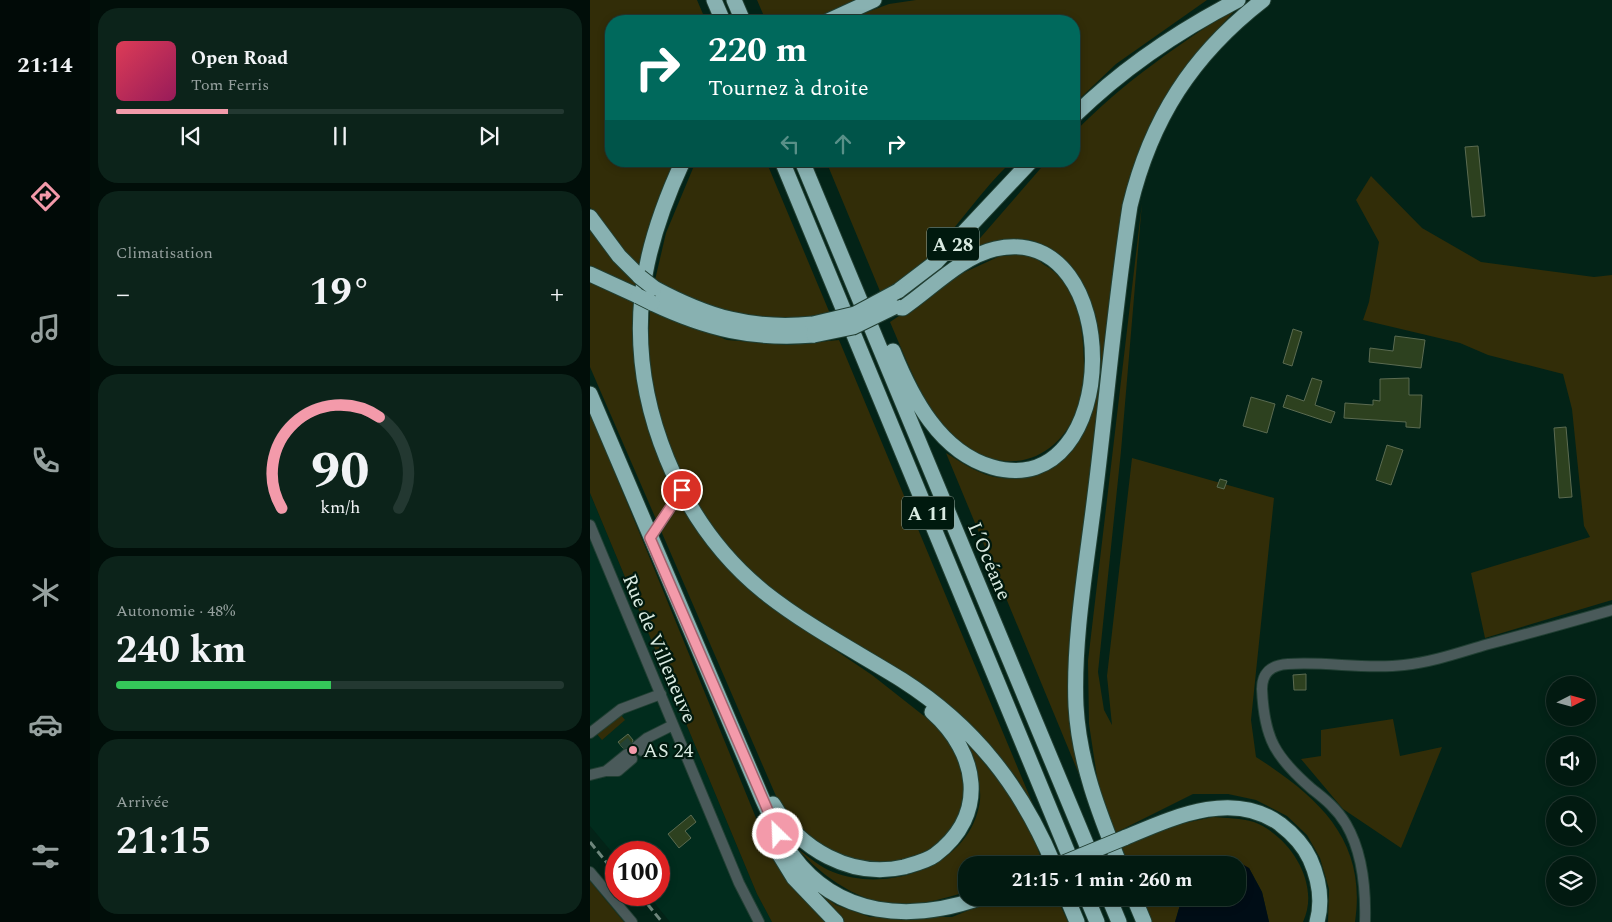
<!DOCTYPE html>
<html lang="fr">
<head>
<meta charset="utf-8">
<style>
  body { margin:0; font-family:Spectral,serif; background:#0c231a; color:#f1f3f6; height:100vh; display:flex; flex-direction:column; font-size:19px; white-space:nowrap }
  * { box-sizing:border-box; margin:0 }
  p { font-size:16px; color:#96a19f }
  .icon { flex:none; width:28px; height:28px; fill:none; stroke:currentColor; stroke-width:2; stroke-linecap:round; stroke-linejoin:round }
  .map { position:relative; flex:1; overflow:hidden }
  .details { display:flex; flex-direction:column; gap:8px; padding:8px; background:#010e09; width:500px }
  .details>* { flex:none }
  .hud { position:absolute; left:15px; top:15px; width:475px; height:152px; border-radius:20px; box-shadow:0 2px 8px #0003,0 0 0 1px #233831; background:#00695c; color:#fff; overflow:hidden }
  .needle { width:32px; rotate:84deg }
  .controls { position:absolute; left:956px; top:676px; display:grid; gap:10px }
  .controls a { display:grid; place-items:center; width:50px; height:50px; border-radius:50%; background:#021a11; box-shadow:0 2px 8px #0003,0 0 0 1px #233831; font-size:25px }
  .speed { position:absolute; left:15px; top:841px; display:flex; gap:10px; font-size:25px; font-weight:700; text-align:center }
  .speed>* { display:grid; place-content:center; width:65px; height:65px; border-radius:50%; background:#021a11; box-shadow:0 2px 8px #0003,0 0 0 1px #233831; line-height:1 }
  .speed .limit { border:8px solid #d22; background:#fff; color:#111 }
  .pin { position:absolute; display:grid; place-items:center; width:42px; height:42px; color:#fff; margin:-21px; border:2px solid #fff; border-radius:50%; box-shadow:0 1px 5px #0007 }
  .me { position:absolute; width:55px; margin:-28px; rotate:336deg; stroke-linejoin:round; filter:drop-shadow(0 0 4px #0008) }
  .turn { display:flex; align-items:center; gap:18px; height:105px; padding:0 20px; font-size:22px }
  .turn .icon { width:65px; height:65px; stroke-width:2.5 }
  .turn b { display:block; font-size:35px; line-height:42px }
  .lanes { display:flex; align-items:center; height:48px; padding:0 20px; background:#0003; justify-content:center; gap:25px; direction:ltr }
  .lanes .off { opacity:.35 }
  .big { font-size:38px; font-weight:700; line-height:1.1 }
  .details .card { flex:1; display:flex; flex-direction:column; justify-content:center; gap:8px; min-width:0; padding:0 18px; border-radius:20px; background:#0c231a }
  .details .dial { align-items:center; gap:0 }
  .dial svg { height:130px; overflow:visible; fill:none; stroke:#233831; stroke-width:7; stroke-linecap:round; text-anchor:middle }
  .dial text { fill:#f1f3f6; stroke:none }
  .song { display:flex; align-items:center; gap:15px }
  .cover { width:60px; height:60px; border-radius:8px; background:linear-gradient(135deg,hsl(350 70% 55%),hsl(330 70% 35%)) }
  .played { height:5px; border-radius:2px; background:linear-gradient(90deg,#f39aaa 25%,#233831 25%) }
  .keys { display:flex; justify-content:space-around; direction:ltr }
  .heat { display:flex; justify-content:space-between; align-items:center; font-size:28px; direction:ltr }
  .charge { height:8px; border-radius:4px; background:linear-gradient(90deg,#34c759 48%,#233831 0) }
  .trip { position:absolute; left:368px; top:856px; width:288px; height:50px; border-radius:20px; background:#021a11; box-shadow:0 2px 8px #0003,0 0 0 1px #233831; font-weight:700; line-height:50px; text-align:center }
  main { display:flex; flex:1; min-height:0 }
  .tab-bar { display:flex; flex-direction:column; width:90px; justify-content:space-around; align-items:center; background:#010a07; color:#96a19f }
  .tab-bar .icon { width:35px; height:35px }
  .tab-bar .on { color:#f39aaa }
  .tab-bar b { font-size:22px; color:#f1f3f6 }
  .map>svg:first-child { display:block }
  .built { fill:#012c1d }
  .green { fill:#322d08 }
  .water { fill:#000d16 }
  .building { fill:#2d411f; stroke:#5b6b51 }
  .lines { fill:none; stroke-linecap:round; stroke-linejoin:round }
  .minor-tunnel { stroke:#234135; stroke-width:10; stroke-dasharray:10 5; stroke-linecap:butt }
  .minor-casing { stroke:#213f33; stroke-width:12 }
  .highway-casing { stroke:#213f33; stroke-width:17 }
  .minor { stroke:#4a5a5a; stroke-width:10 }
  .highway { stroke:#88b1b1; stroke-width:15 }
  .rail { stroke:#6e867c; stroke-width:3; stroke-dasharray:8 4; stroke-linecap:butt }
  .highway-bridge-casing { stroke:#213f33; stroke-width:17; stroke-linecap:butt }
  .highway-bridge { stroke:#88b1b1; stroke-width:15 }
  .route-casing { stroke:#9e646e; stroke-width:12 }
  .route { stroke:#f39aaa; stroke-width:9 }
  .poi-dot { fill:#f39aaa; stroke:#00190e; stroke-width:2 }
  .labels { text-anchor:middle; stroke-width:4.5; stroke-linejoin:round; paint-order:stroke }
  .shield { fill:#00190e; stroke:#99aca2; stroke-width:1 }
  .shield-label { font-size:19px; font-weight:bold; fill:#daebe2 }
  .street-label { font-size:20px; fill:#daebe2; stroke:#00190e }
  .poi-label { font-size:20px; fill:#daebe2; stroke:#00190e; text-anchor:start }
</style>
</head>
<body>
<main>
<nav class="tab-bar">
<b>21:14</b>
<svg class="icon on" aria-label="directions" viewBox="0 0 24 24"><path d="M12 3l9 9-9 9-9-9zM9 14v-3h6M13 9l2 2-2 2"/></svg>
<svg class="icon" aria-label="music" viewBox="0 0 24 24"><path d="M9 18V5l10-2v13"/><circle cx="6" cy="18" r="3"/><circle cx="16" cy="16" r="3"/></svg>
<svg class="icon" aria-label="phone" viewBox="0 0 24 24"><path d="M5 4h4l2 5-3 2q2 4 5 5l2-3 5 2v4C11 20 4 13 5 4z"/></svg>
<svg class="icon" aria-label="climate" viewBox="0 0 24 24"><path d="M12 3v18M4 7l16 10M4 17L20 7"/></svg>
<svg class="icon" aria-label="car" viewBox="0 0 24 24"><path d="M5 17H2v-5l4-1 3-4h7l3 4 3 1v5h-3M9 17h6M6 11h13"/><circle cx="7" cy="17" r="2"/><circle cx="17" cy="17" r="2"/></svg>
<svg class="icon" aria-label="filters" viewBox="0 0 24 24"><path d="M4 7h16M4 17h16"/><circle cx="9" cy="7" r="2"/><circle cx="15" cy="17" r="2"/></svg>
</nav>
<section class="details">
<div class="card">
<div class="song"><i class="cover"></i><div><b>Open Road</b><p>Tom Ferris</p></div></div>
<div class="played"></div>
<div class="keys"><svg class="icon" aria-label="previous" viewBox="0 0 24 24"><path d="M18 5L8 12l10 7zM5 5v14"/></svg><svg class="icon" aria-label="pause" viewBox="0 0 24 24"><path d="M8 5v14M16 5v14"/></svg><svg class="icon" aria-label="next" viewBox="0 0 24 24"><path d="M6 5l10 7-10 7zM19 5v14"/></svg></div>
</div>
<div class="card"><p>Climatisation</p>
<div class="heat"><a>−</a><b class="big">19°</b><a>+</a></div>
</div>
<div class="card dial"><svg viewBox="0 0 100 80">
<path d="M14 69A42 42 0 1 1 86 69"/>
<path d="M14 69A42 42 0 0 1 74 13" stroke="#f39aaa"/>
<text x="50" y="56" font-size="32" font-weight="700">90</text>
<text x="50" y="72" font-size="11">km/h</text>
</svg></div>
<div class="card"><p>Autonomie · 48%</p><b class="big">240 km</b><div class="charge"></div></div>
<div class="card"><p>Arrivée</p><b class="big">21:15</b></div>
</section>
<div class="map">
<svg width="1022" height="922" viewBox="0 0 1022 922">
  <rect width="100%" height="100%" fill="#032317"/>
  <path class="built" d="M0,493L167,894L182,922H80L58,895H69V852H26V857L0,826Z"/>
  <path class="green" d="M0,0H107L116,21H21V161H88L51,269L11,226L0,207Z
    M167,0H267L224,21H176Z
    M326,0H617L526,64L484,104V21H253L299,4Z
    M650,5C601,58 570,96 544,165L481,641L498,796L356,453C372,463 391,476 411,478C520,486 534,323 475,262C466,253 453,243 440,240C417,237 399,244 378,252L457,161H484V133C533,82 591,43 650,5Z
    M106,161H176L241,316L208,321L120,311L65,280L76,233Z
    M236,161H422C377,204 346,264 292,296Z
    M781,176L832,228L891,262L1004,277L1022,275V600L895,638L881,573L1000,537L994,526L982,409L973,374L898,355L870,343L773,320L779,302L789,242L766,200Z
    M552,203L531,451L508,672L514,710L522,725L517,676L542,458L684,498L661,720L666,757C730,798 777,841 765,922H738L739,889L730,858L717,835L697,816L666,800L638,794H603L525,833L510,797L499,724L498,661Z
    M0,227L49,282L48,291L0,268Z
    M410,256C419,256 432,253 440,256C445,257 450,261 453,264C489,284 493,326 494,364C495,375 495,390 491,401C468,469 405,481 356,429C333,405 314,354 300,322L373,273Z
    M0,280L47,303L45,325L94,504L214,629L282,675L348,727L369,756L375,792L371,809L364,825L349,844L329,857L303,864L265,861L217,839L189,803L0,367Z
    M60,309L137,340L198,345L249,340L447,814L426,777L397,742L347,698L200,608L149,565L108,511L67,420L58,349Z
    M0,412L182,857L197,881L237,922H182L167,894L0,493Z
    M31,715L35,720L12,740L6,733Z
    M803,719L810,756L852,747L811,848L753,809L711,759L731,756V730Z
    M370,732L424,801L444,838L453,864L376,865V892C355,898 335,904 313,905C274,906 232,877 208,849C219,857 230,867 243,872C298,894 382,866 390,800C392,777 379,752 370,732Z
    M623,817C635,818 652,818 664,822C700,836 731,884 713,922H679L672,892L659,868L618,858L613,865H536L528,847L585,825Z
    M0,881L34,922H0Z
    M218,883L246,905L280,917H362L409,898H467L478,922H253Z
    M550,898H592L585,922H560Z"/>
  <path class="water" d="M640,857L659,868L672,892L679,922H585L592,898H646V865H613L618,858Z"/>
  <path class="building" d="M888,146L895,216L882,217L875,147Z
    M703,329L712,332L702,366L693,363Z
    M805,336L835,340L831,368L779,362L780,348L803,351Z
    M722,378L732,381L725,405L745,412L741,423L693,407L697,395L714,401Z
    M819,378V395H832L830,428L816,427V422L754,418L755,403L783,405V400L790,401V379Z
    M661,397L685,404L677,433L653,426Z
    M976,427L982,497L969,498L964,428Z
    M797,445L813,450L801,485L786,480Z
    M630,479L637,481L634,489L627,487Z
    M716,674V690H704L703,675Z
    M38,734L43,740L41,748H33L28,742Z
    M101,815L106,822L95,831L101,838L89,848L78,834Z"/>
  <g class="lines">
    <path class="minor-tunnel" d="M33,748L43,740"/>
    <defs>
      <path id="minor" d="M0,525L149,883L169,922
        M60,539L92,490
        M0,733L31,709L71,694
        M47,746L57,738L83,725
        M52,751L56,748L57,738
        M16,771H28L42,759
        M0,775L16,771L37,754
        M0,872L42,922
        M775,922C776,888 773,853 756,824C747,809 735,799 722,789C685,757 674,738 672,689C672,673 681,665 698,664C737,661 775,670 814,665C842,662 868,653 895,645C937,634 980,622 1022,610"/>
      <path id="highway" d="M124,0L133,21
        M144,0L153,21
        M238,21L284,0
        M484,116C532,69 588,31 648,0
        M93,161C73,204 57,249 52,296C41,405 89,523 174,592C217,626 265,651 312,680C384,726 431,786 464,865
        M192,161L483,865
        M212,161L505,865
        M0,217L29,256L50,277
        M0,274L48,296
        M64,288C118,317 161,330 223,324
        M308,291L346,262L441,161
        M62,303C117,329 163,340 224,335
        M303,351C322,398 350,452 402,467C534,505 537,219 405,249C371,257 341,289 313,308L304,307
        M0,394L172,798C181,818 189,837 202,855C248,918 321,922 390,898
        M183,804C209,849 261,879 314,867C324,864 337,861 345,855C399,814 388,753 342,712
        M534,838C582,818 642,789 690,824C703,834 713,844 720,859C729,879 733,900 727,922
        M185,847L204,878L246,922
        M530,865C509,813 489,762 486,706C483,638 497,562 505,495C517,399 525,302 540,206C561,119 602,55 673,0
        M477,898L487,922
        M497,898L507,922
        M519,898L529,922
        M544,898L554,922"/>
    </defs>
    <use href="#minor" class="minor-casing"/>
    <use href="#highway" class="highway-casing"/>
    <use href="#minor" class="minor"/>
    <use href="#highway" class="highway"/>
    <path class="rail" d="M0,842L26,874
      M50,895L72,922"/>
    <defs>
      <path id="highway-bridge" d="M50,277L64,288
        M48,296L62,303
        M223,324L265,314L308,291
        M224,335L263,327L304,307
        M469,865L534,838"/>
    </defs>
    <use href="#highway-bridge" class="highway-bridge-casing"/>
    <use href="#highway-bridge" class="highway-bridge"/>
  </g>
  <g class="lines">
    <defs>
      <path id="route" d="M92,490L60,538L188,834"/>
    </defs>
    <use href="#route" class="route-casing"/>
    <use href="#route" class="route"/>
  </g>
  <circle class="poi-dot" cx="43" cy="750" r="5"/>
  <g class="labels">
    <g class="shield">
      <rect x="337" y="227.5" width="52" height="33" rx="4"/>
      <rect x="312" y="496.5" width="52" height="33" rx="4"/>
    </g>
    <g class="shield-label">
      <text x="363" y="251">A 28</text>
      <text x="338" y="520">A 11</text>
    </g>
    <g class="street-label">
      <text transform="translate(400 561) rotate(67)" y="7">L’Océane</text>
      <text transform="translate(70 648) rotate(67)" y="7">Rue de Villeneuve</text>
    </g>
    <g class="poi-label">
      <text x="53" y="757">AS 24</text>
    </g>
  </g>
</svg>
<div class="controls">
<a><svg class="needle" viewBox="-14 -14 28 28"><path d="M0-13l5 13h-10z" fill="#e53935"/><path d="M0 13l5-13h-10z" fill="#96a19f"/></svg></a>
<a><svg class="icon" aria-label="sound" viewBox="0 0 24 24"><path d="M4 9h4l5-4v14l-5-4H4zM17 9q2 3 0 6"/></svg></a>
<a><svg class="icon" aria-label="search" viewBox="0 0 24 24"><circle cx="10" cy="10" r="6"/><path d="M15 15l6 6"/></svg></a>
<a><svg class="icon" aria-label="layers" viewBox="0 0 24 24"><path d="M12 4l9 5-9 5-9-5zM3 14l9 5 9-5"/></svg></a>
</div>
<div class="speed"><div class="limit">100</div></div>
<div class="pin" style="left:92px;top:490px;background:#d93025"><svg class="icon" aria-label="arrive" viewBox="0 0 24 24"><path d="M6 21V4h12l-3 4 3 4H6"/></svg></div>
<svg class="me" style="left:188px;top:834px" viewBox="-20 -20 40 40"><circle r="17" fill="#f39aaa" stroke="#fff" stroke-width="3"/><path d="M0-11L8 9 0 5-8 9z" fill="#fff"/></svg>
<div class="trip">21:15 · 1 min · 260 m</div>
<div class="hud">
<div class="turn"><svg class="icon" aria-label="right" viewBox="0 0 24 24"><path d="M7 20v-9h11M14 6l5 5-5 5"/></svg><div><b>220 m</b>Tournez à droite</div></div>
<div class="lanes"><svg class="icon off" aria-label="left" viewBox="0 0 24 24"><path d="M17 20v-9H6M10 6l-5 5 5 5"/></svg><svg class="icon off" aria-label="ahead" viewBox="0 0 24 24"><path d="M12 20V5M6 11l6-6 6 6"/></svg><svg class="icon" aria-label="right" viewBox="0 0 24 24"><path d="M7 20v-9h11M14 6l5 5-5 5"/></svg></div>
</div>
</div>
</main>
</body>
</html>
